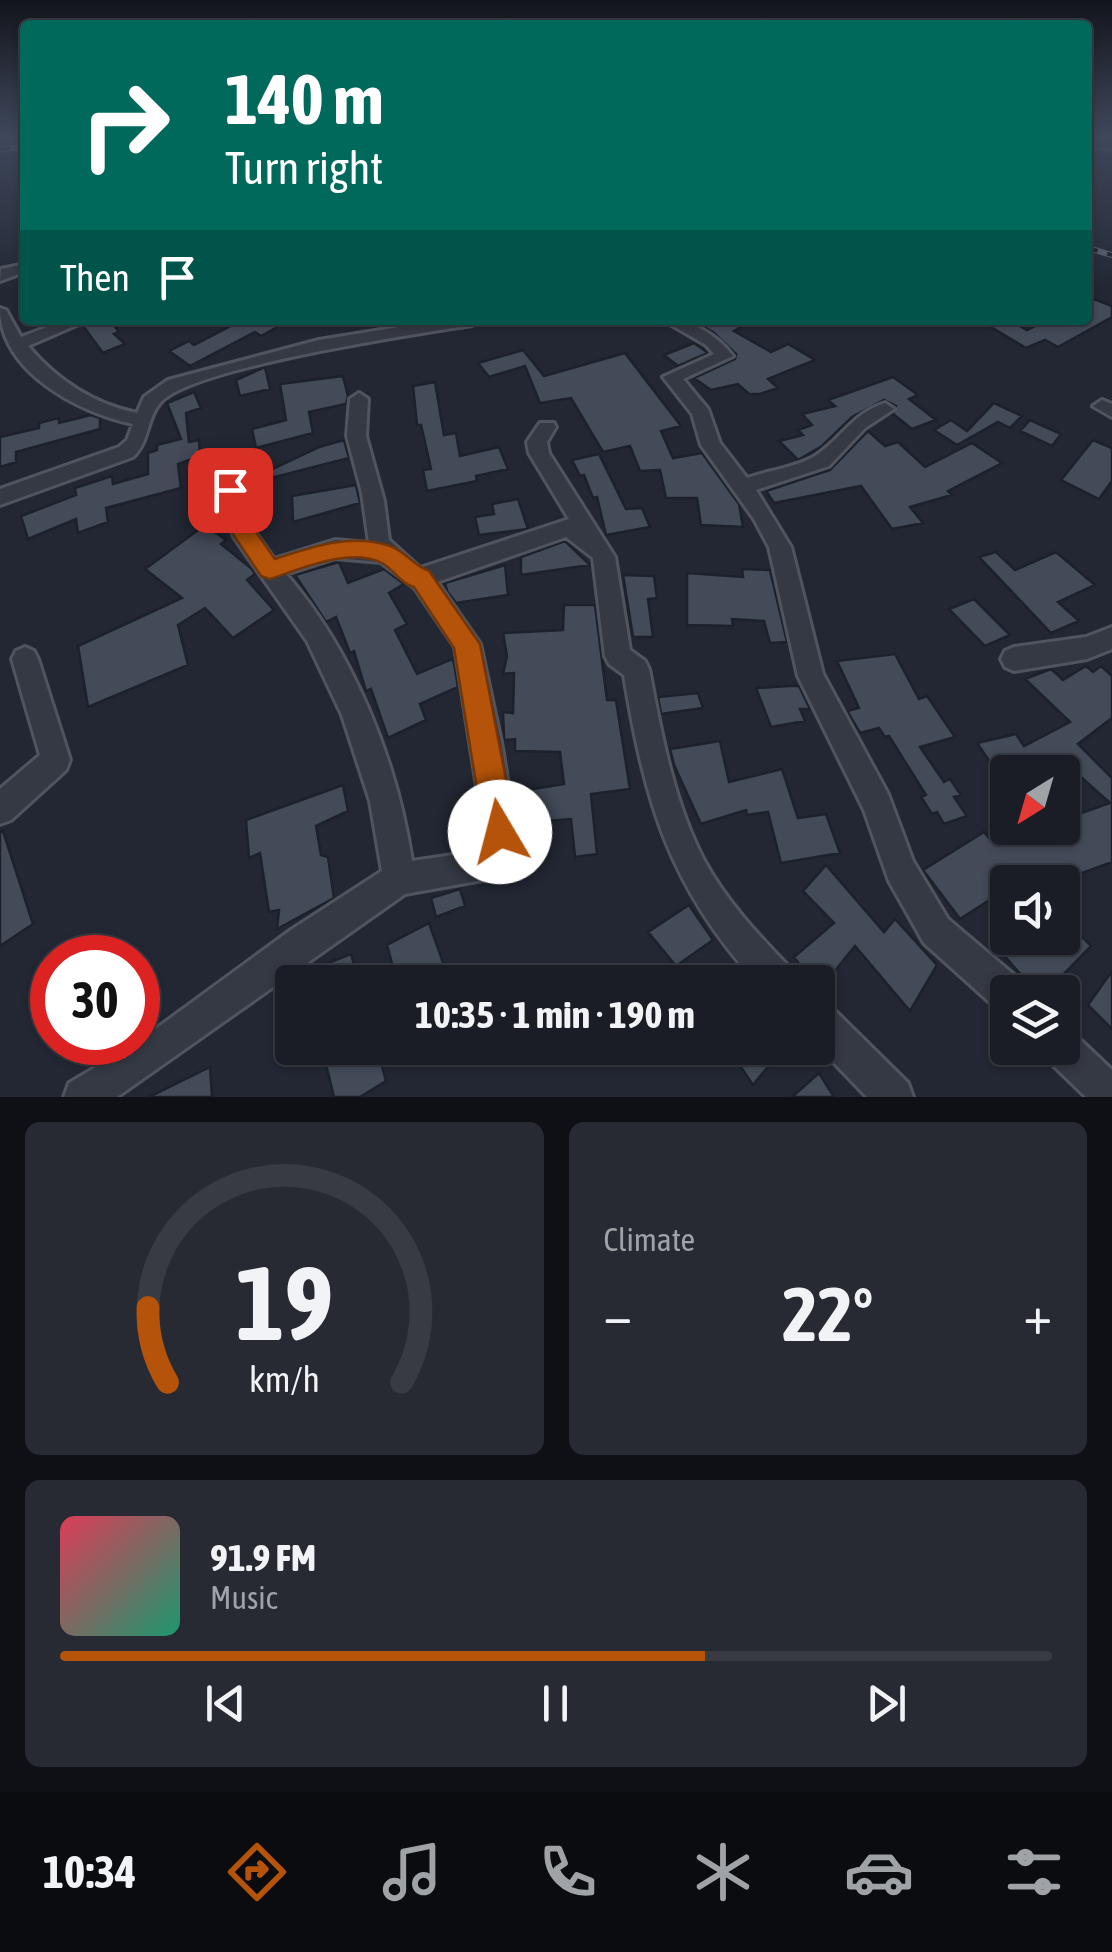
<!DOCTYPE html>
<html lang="en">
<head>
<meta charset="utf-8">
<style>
  body { margin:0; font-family:"Asap Condensed",sans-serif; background:#272a32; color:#f1f3f6; height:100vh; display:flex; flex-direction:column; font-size:38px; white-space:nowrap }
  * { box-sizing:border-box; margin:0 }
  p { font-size:32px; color:#9fa2a7 }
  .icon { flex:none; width:55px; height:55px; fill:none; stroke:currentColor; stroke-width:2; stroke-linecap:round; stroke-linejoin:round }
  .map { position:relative; height:1097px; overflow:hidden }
  .sheet { display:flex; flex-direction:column; gap:25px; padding:25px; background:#0e1015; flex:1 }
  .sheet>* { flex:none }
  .hud { position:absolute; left:20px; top:20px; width:1072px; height:305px; border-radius:10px; box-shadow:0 2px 8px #0004,0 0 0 2px #383b43; background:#00695c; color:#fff; overflow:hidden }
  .needle { width:65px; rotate:217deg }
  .tools { position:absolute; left:990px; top:755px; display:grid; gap:20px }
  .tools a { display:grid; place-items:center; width:90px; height:90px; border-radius:10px; background:#1a1d26; box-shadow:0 2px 8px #0004,0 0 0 2px #383b43; font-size:50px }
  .speed { position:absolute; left:30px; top:935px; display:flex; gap:20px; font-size:50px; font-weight:700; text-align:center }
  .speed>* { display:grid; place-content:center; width:130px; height:130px; border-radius:50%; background:#1a1d26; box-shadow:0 2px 8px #0004,0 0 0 2px #383b43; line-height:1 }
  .speed .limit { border:15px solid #d22; background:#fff; color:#111 }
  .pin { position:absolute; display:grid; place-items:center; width:85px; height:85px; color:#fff; margin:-42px; border-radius:20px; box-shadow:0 5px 15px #0006 }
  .me { position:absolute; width:110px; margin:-55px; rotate:352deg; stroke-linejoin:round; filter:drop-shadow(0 0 8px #0008) }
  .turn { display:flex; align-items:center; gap:35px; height:210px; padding:0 40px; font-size:45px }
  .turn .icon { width:130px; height:130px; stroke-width:2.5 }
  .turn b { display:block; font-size:70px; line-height:85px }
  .then { display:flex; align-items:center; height:95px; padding:0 40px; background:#0003; gap:20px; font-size:38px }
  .big { font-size:75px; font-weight:700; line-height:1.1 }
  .sheet .card { flex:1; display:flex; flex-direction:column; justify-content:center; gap:15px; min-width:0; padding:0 35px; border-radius:15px; background:#272a32 }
  .sheet .dial { align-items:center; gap:0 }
  .dial svg { height:260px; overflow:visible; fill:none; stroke:#383b43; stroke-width:7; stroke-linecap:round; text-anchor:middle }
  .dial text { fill:#f1f3f6; stroke:none }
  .song { display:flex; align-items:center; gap:30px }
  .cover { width:120px; height:120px; border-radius:15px; background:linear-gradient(135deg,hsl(350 70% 55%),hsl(160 70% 35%)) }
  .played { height:10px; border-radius:5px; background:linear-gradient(90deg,#b45309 65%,#383b43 65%) }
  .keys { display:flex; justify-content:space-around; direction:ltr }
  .heat { display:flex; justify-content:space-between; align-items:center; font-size:55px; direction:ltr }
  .sheet .tiles { flex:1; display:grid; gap:25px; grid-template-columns:1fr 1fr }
  .card:last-child { grid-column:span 2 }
  .trip { position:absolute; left:275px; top:965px; width:560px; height:100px; border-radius:10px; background:#1a1d26; box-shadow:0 2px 8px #0004,0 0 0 2px #383b43; font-weight:700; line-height:100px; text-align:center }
  .tabs { display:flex; height:160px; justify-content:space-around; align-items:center; background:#0a0c0f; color:#9fa2a7 }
  .tabs .icon { width:70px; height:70px }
  .tabs .active { color:#b45309 }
  .tabs b { font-size:45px; color:#f1f3f6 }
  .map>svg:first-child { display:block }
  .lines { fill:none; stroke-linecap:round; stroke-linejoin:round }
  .stream { stroke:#39435b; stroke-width:4 }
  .building { fill:#434a58; stroke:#1c212b; stroke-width:2.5 }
  .street-casing { stroke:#4f545f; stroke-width:6 }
  .street { fill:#353944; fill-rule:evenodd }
  .rail-casing { stroke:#595f6d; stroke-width:6 }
  .rail { stroke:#1a1f28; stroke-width:4; stroke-dasharray:10; stroke-linecap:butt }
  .route { fill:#b45309; stroke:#753606; stroke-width:2.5 }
</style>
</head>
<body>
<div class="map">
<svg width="1112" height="1097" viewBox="0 0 1112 1097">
  <rect width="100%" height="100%" fill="#222733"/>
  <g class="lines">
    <path class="stream" d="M0,140H25
      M1088,148L1112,150"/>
  </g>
  <path class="building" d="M1094,299L1112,306V317L1058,347L1045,340L1026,348L979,320H1009L1027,330L1047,320H1088V304Z
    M91,320H110L119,332L114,334L125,344L103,353L83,326Z
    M234,320H290L261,336L255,332L190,366L169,351L189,341L194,345L238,322Z
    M690,320H753L734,331L771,352L788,344L815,360L768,379L778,388L760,394H749L738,384L711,390L694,378L735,359L736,354L713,332Z
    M694,343L708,353L678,366L664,355Z
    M523,350L544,376L625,353L681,426L661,431L673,458L702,453L739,504L743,527L701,525L697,498H666L660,470L640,471L630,446L603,452L571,398L540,403L525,366L489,377L478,363Z
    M265,367L270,389L240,396L236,380Z
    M343,376L348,396L346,404L309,412L313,433L256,448L252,429L286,420L280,384Z
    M893,377L918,395L909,399L936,420L912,429L893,414L896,406L884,400L852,417L822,446L798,460L779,441L803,435L798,430L812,425L802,414L835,406L828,400Z
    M435,382L444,435L456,433L460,456L499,447L508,469L476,476L477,481L427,491L423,470L431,469L421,425H417L413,386Z
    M194,392L201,408L186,413L189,442L199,440L200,456L178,464L181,488L106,508L108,522L78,533L76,519L28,539L21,516L76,495L75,488L112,476L113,484L148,474V453L157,450V445L181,439L167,403Z
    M994,403L1022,416L1010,428L998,422L957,445L934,430L951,420L967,431Z
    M91,415L100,418V429L16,452V462L0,467V437L39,428V423L59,418V423Z
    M1030,420L1061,434L1052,446L1020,431Z
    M868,431L885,446L898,442L925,467L972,443L1002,463L948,491L952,495L910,507L923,523L892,529L861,486L774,503L766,491L830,470Z
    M344,440L349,458L271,478L268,471L319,447Z
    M1093,440L1112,448V481L1099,499L1061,480Z
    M599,454L626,509L642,508L650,527L606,535L597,497L593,498L584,475L580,476L572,460Z
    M356,485L360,503L293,522L292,496Z
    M518,499L528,529L479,535L475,517L494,514L492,504Z
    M205,525L226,540L221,544L252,569L255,574L247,580L274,610L233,638L205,608L178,625L188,665L88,707L78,646L182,598L145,569Z
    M565,541L590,565L521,575V557Z
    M996,552L1015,570L1056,552L1095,585L1058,602L1079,621L1051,633L979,557Z
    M339,562L348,583L384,569L404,584L389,593L407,624L395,630L417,674L452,659L454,663L458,687L420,704L426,720L388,738L371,689L366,691L354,651L350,653L336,617L326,622L295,575Z
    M505,565L508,595L456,603L447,591L445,583Z
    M742,569L770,570L787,642L770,643L764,621L732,619L733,626L687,625V573L743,577Z
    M623,575L654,576L657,598L648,599L653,637H633Z
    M974,599L1010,635L985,646L949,609Z
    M564,605H595L607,700H616L630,789L591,794L597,854L575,857L571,819L523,823L521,791L564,784L560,752L515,751V739L504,740V736L503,712L513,713L514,673L503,674L507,656L503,633L563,630Z
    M895,654L919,699L927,696L955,737L920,747L944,782L950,779L961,795L954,797L967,816L944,824L937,812L932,814L921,797L926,795L889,736L885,737L879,728L860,733L847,711L859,708L837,661Z
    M1086,666L1093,672L1101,666L1112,676V718L1078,744L1112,778V862L1058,882H1045L1036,869L1015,882H1008V888L960,919L923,870L984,832L995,845L1043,828H1062V820L1110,803L1081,777L1062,787V772H997L977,743L1016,734L1024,746L1070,722L1025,679L1051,669L1063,680Z
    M790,686H799L810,709H800L805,721L771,727L756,688Z
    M698,693L703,708L661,714L658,697Z
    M720,741L729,782L782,769L798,818L826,814L840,853L781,863L768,812L747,815L746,810L701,824L674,765L670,749Z
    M343,785L348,811L316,826L321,855L328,857L334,898L277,929L279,910L269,912L260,853L249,858L246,820Z
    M3,831L33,924L0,946V832Z
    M826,865L884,932L895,919L937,965L910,1011L855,946L818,992V982H812L794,957L834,923L803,891Z
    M460,889L465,906L436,917L431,898Z
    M689,905L713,940L676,966L648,932Z
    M1062,916L1091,946L1053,985L1060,992H1036L994,944L1006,932L1008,938H1062Z
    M429,923L450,982H397L387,945Z
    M351,954L359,982H286L297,975Z
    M1112,971V1029L1088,1005Z
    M322,1048H377L386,1081L360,1097H334Z
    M728,1048H783L753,1085Z
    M210,1067L212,1097H149Z
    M819,1073L834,1097H792Z"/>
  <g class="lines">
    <defs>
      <path id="street" d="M25,264V272L0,281L1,269Z
        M0,308L6,310L21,337L66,320H88L28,346C57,380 93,404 137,413L144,397L168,380L319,340L443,320H480L472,325C417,334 190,367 160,403C146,419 150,441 133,457L0,505V489L119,447L127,440L133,424C77,412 0,371 0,308Z
        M663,320C692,320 716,334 733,356L683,379L708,409L720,443L747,478C767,471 797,467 815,456C842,439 851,414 885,403L894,409L865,428L829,466L756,490L791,547L823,674L888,794L913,861L948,919L1021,981L1025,992H1008V1012L995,1007L924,943L889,881L864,810L798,676L769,547L754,519L701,445L692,414L663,377L714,354L706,345Z
        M359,393L368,399L366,436L384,501L389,540L420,568L569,519L529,453L527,442L540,423H554L556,427L547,442L549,453L615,557L630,650L645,661L649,669C661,733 674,804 705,862C727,902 760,937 792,970L797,982H756C669,886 645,802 624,675L609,664L605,656L593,558L566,537L437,582L480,644L501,742L521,863L516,874L405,894L117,1097H64L69,1083L138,1042L291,930L382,871L370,801L342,715L307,641L234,537L219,490L222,485H236L252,528L274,559L335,540L369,543L362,493L347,436L350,399ZM335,558L381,562L415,588L455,647L487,850L412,861C397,761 353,651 286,574Z
        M1102,400L1112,404V417L1093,406Z
        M1112,627V649L1087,659L1014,671L1005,667L1001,659L1005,651L1014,647L1086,637Z
        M25,647L34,651L38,659L70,760L66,770L11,820L0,824V789L40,755L12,659L16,651Z
        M818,1002L831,1007L908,1083L913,1097H867L818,1046Z
        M1062,1030L1075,1035L1112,1070V1097H1086L1049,1061L1044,1048H1062Z"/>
    </defs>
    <use href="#street" class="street-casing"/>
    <use href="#street" class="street"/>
    <defs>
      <path id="rail" d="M0,149L25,147
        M1088,248L1112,255"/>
    </defs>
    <use href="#rail" class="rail-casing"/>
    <use href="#rail" class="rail"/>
  </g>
  <linearGradient id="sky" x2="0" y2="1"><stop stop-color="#13151c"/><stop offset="0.47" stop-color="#3e475b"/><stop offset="1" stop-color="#3e475b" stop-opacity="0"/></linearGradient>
  <rect width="1112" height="290" fill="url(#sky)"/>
  <path class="route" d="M230,483L237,485L253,528L275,559C312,547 350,533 390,546C405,551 414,566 429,571L480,644L516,832L511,844L500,848L489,844L484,832L454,648L414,587C399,583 394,569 382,563C349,547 301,569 270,579L261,576L231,531L219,490Z"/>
</svg>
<div class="tools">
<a><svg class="needle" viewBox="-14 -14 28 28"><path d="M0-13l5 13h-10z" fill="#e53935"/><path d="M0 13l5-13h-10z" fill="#9fa2a7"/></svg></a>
<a><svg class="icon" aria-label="sound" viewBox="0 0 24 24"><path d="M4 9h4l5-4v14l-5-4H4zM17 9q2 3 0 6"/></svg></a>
<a><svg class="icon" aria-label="layers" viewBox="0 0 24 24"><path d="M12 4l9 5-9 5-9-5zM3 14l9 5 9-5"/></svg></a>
</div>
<div class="speed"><div class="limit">30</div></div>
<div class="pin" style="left:230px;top:490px;background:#d93025"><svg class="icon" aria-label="arrive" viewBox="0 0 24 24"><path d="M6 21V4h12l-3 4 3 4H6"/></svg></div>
<svg class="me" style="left:500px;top:832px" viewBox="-20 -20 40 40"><circle r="19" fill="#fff"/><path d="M0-13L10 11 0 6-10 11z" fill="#b45309"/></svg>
<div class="trip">10:35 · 1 min · 190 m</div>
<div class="hud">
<div class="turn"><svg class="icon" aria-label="right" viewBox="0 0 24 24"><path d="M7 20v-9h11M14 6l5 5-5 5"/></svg><div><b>140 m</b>Turn right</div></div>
<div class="then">Then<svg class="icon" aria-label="arrive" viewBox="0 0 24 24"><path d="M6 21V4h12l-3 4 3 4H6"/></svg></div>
</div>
</div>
<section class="sheet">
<div class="tiles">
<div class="card dial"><svg viewBox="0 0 100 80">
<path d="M14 69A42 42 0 1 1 86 69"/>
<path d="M14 69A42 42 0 0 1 8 46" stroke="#b45309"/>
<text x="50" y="56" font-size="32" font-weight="700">19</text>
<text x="50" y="72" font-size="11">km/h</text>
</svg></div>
<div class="card"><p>Climate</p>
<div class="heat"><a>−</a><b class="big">22°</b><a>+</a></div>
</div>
<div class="card">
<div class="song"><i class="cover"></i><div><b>91.9 FM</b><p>Music</p></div></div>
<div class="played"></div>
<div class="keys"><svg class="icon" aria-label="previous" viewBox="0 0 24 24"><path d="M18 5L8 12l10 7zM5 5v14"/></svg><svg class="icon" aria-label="pause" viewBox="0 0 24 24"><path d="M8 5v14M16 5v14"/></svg><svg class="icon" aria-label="next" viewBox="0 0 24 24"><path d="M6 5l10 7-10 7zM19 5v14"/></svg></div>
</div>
</div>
</section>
<nav class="tabs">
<b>10:34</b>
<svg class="icon active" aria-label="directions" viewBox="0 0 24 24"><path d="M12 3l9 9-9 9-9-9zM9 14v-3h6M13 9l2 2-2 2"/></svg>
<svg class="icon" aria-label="music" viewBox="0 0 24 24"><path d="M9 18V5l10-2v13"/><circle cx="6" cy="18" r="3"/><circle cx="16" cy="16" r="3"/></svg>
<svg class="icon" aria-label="phone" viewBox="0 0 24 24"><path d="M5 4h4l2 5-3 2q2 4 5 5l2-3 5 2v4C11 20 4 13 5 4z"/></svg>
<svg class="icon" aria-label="climate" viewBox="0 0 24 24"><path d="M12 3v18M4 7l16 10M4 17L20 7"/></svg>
<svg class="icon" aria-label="car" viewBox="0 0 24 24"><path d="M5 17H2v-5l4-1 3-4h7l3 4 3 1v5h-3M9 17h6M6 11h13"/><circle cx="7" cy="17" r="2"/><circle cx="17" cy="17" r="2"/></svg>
<svg class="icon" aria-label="filters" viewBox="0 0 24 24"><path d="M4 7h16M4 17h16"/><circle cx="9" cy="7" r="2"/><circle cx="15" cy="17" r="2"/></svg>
</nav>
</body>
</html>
